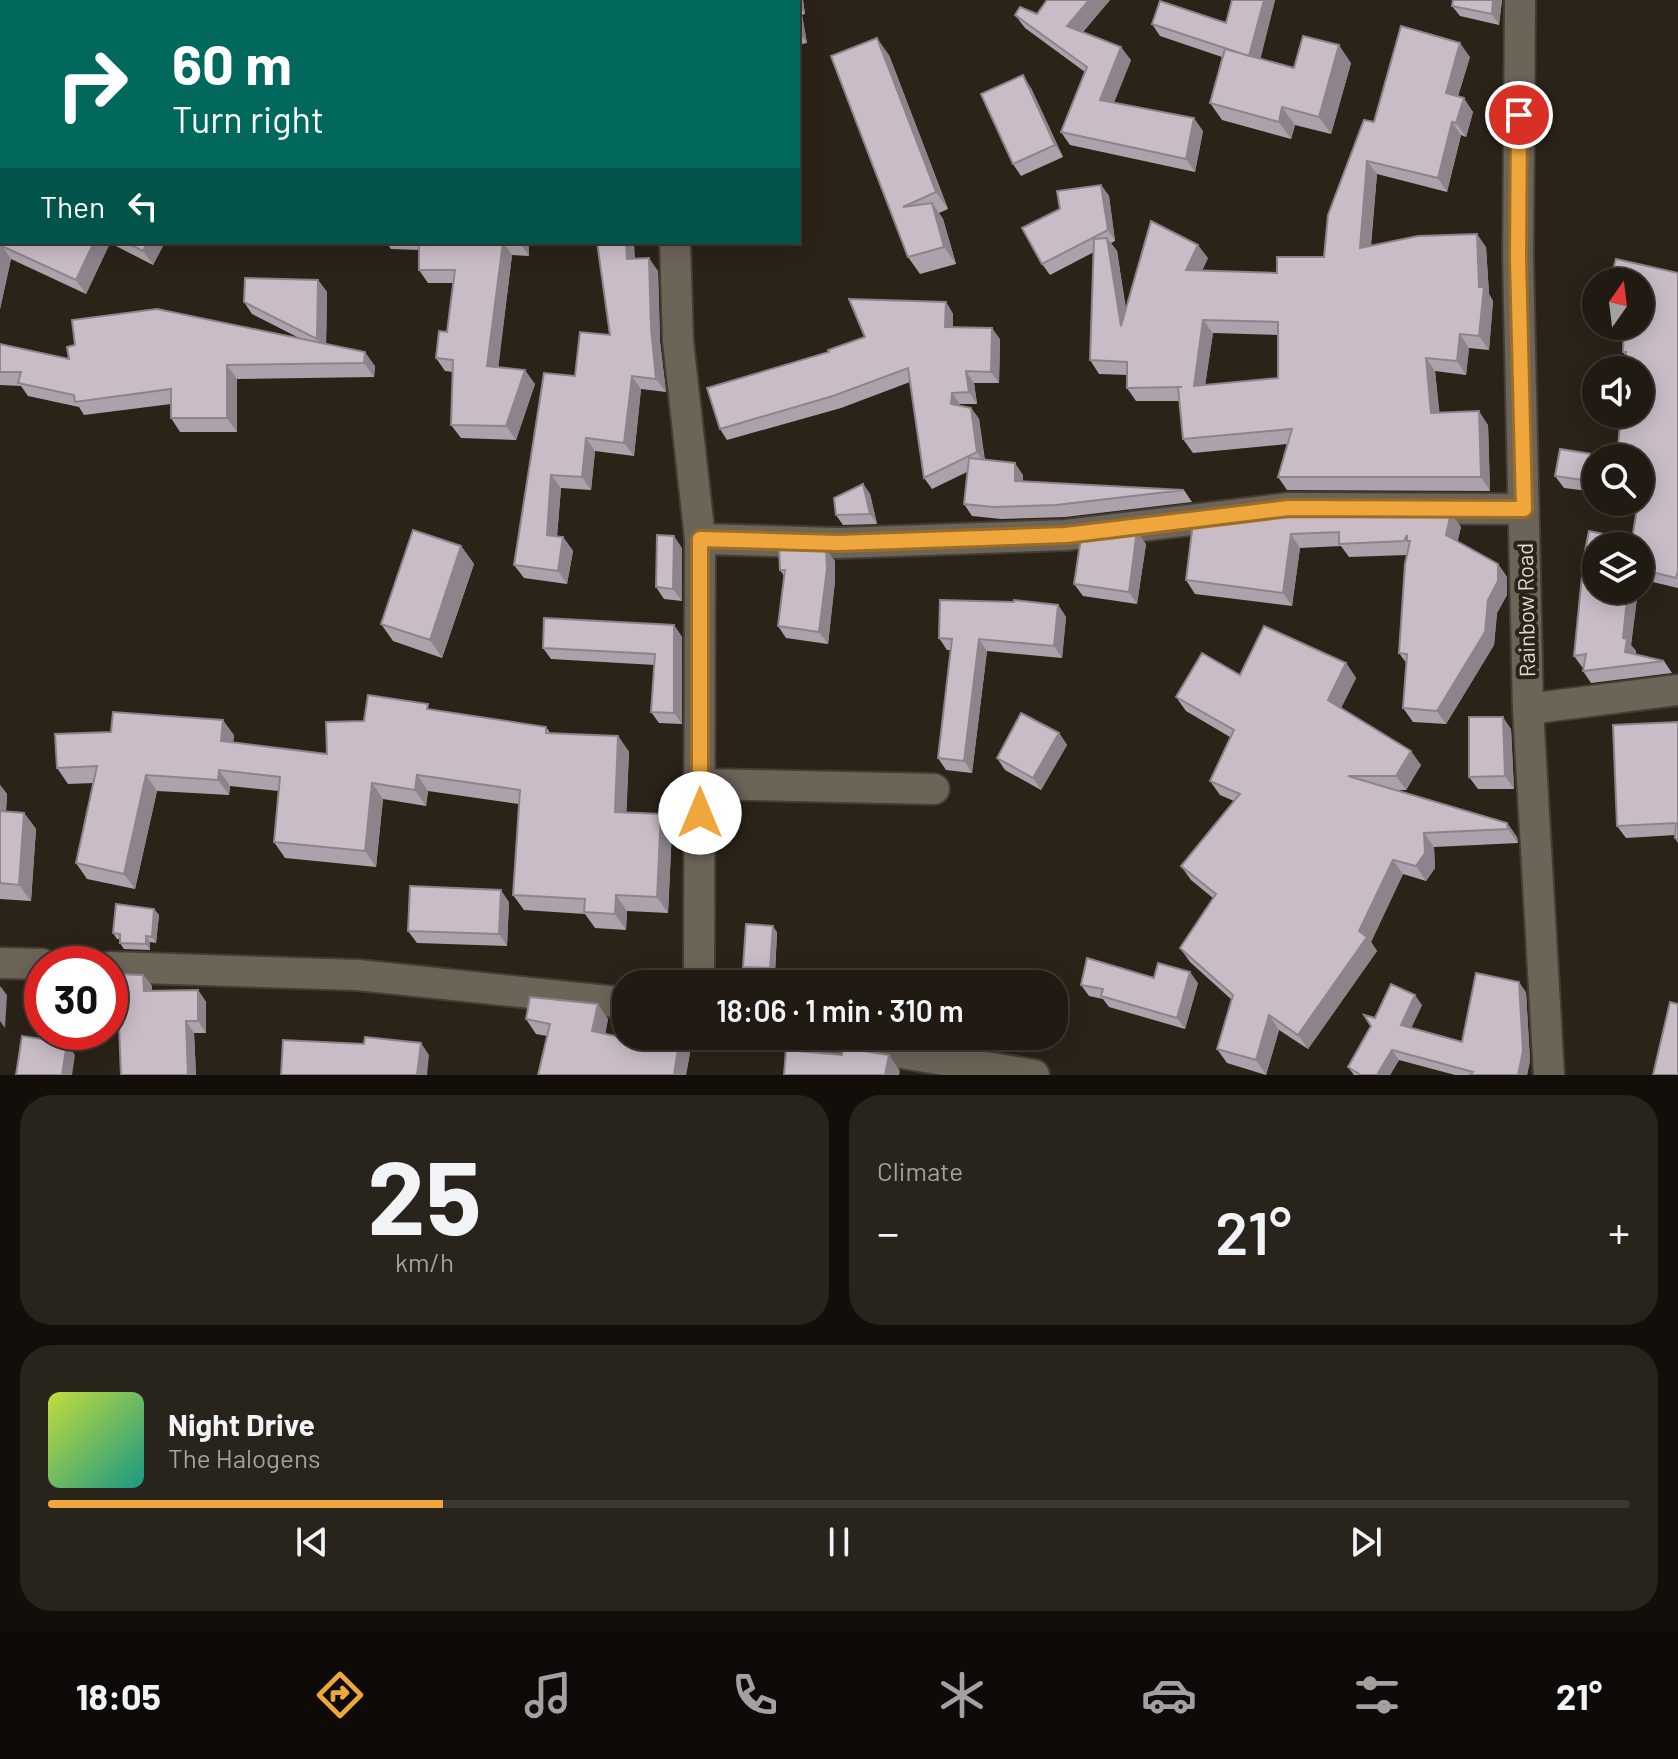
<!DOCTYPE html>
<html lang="en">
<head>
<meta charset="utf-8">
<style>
  body { margin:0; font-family:Barlow,sans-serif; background:#28231b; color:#f1f3f6; height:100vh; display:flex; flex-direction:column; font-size:30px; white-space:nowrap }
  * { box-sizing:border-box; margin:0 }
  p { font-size:26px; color:#a2a19f }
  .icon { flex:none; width:44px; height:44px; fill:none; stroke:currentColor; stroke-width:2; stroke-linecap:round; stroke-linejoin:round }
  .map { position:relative; height:1075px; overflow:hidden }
  .sheet { display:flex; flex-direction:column; gap:20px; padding:20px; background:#120e0a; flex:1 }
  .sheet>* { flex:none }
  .guide { position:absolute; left:0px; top:0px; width:800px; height:244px; box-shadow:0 4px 20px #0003,0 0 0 2px #3d3832; background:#00695c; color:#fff; overflow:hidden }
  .needle { width:52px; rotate:14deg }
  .tools { position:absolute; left:1582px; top:268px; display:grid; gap:16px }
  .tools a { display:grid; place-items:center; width:72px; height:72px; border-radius:50%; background:#201a12; box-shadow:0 4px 20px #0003,0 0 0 2px #3d3832; font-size:40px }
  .speed { position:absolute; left:24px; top:946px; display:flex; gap:16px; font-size:40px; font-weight:700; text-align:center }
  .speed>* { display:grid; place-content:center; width:104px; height:104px; border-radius:50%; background:#201a12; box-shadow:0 4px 20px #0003,0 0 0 2px #3d3832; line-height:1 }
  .speed .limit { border:12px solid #d22; background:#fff; color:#111 }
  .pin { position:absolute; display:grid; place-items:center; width:68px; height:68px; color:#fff; margin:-34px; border:4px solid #fff; border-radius:50%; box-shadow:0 2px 8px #0007 }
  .me { position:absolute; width:88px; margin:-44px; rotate:0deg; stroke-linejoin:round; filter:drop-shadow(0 0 6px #0008) }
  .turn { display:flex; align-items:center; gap:28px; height:168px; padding:0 40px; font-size:36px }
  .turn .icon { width:104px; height:104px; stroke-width:2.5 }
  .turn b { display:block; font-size:56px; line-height:68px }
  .then { display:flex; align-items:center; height:76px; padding:0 40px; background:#0003; gap:16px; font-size:30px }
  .big { font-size:60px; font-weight:600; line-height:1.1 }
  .sheet .widget { flex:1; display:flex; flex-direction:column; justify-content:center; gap:12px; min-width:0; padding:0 28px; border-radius:32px; background:#28231b }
  .sheet .dial { align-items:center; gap:0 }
  .dial b { font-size:104px; line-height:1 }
  .song { display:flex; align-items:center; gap:24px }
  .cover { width:96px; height:96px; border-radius:12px; background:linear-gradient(135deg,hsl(70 70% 55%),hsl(170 70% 35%)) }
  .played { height:8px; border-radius:4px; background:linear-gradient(90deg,#efa73d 25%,#3d3832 25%) }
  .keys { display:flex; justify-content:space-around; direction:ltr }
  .heat { display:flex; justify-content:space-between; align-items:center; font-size:44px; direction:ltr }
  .sheet .tiles { flex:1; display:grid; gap:20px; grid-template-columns:1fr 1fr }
  .widget:last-child { grid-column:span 2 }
  .trip { position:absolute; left:612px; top:970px; width:456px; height:80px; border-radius:32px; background:#201a12; box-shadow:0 4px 20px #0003,0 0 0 2px #3d3832; font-weight:600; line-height:80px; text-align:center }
  .dock { display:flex; height:128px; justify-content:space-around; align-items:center; background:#0d0a07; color:#a2a19f }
  .dock .icon { width:56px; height:56px }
  .dock .selected { color:#efa73d }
  .dock b { font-size:36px; color:#f1f3f6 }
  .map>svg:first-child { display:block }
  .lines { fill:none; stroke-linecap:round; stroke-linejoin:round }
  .minor-casing { stroke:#443d36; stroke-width:34 }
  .minor { stroke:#6d6458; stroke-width:30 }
  .wall { fill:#ada2ab; fill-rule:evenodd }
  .shaded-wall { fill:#8d848b }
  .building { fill:#c9bcc7; stroke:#8d848b; stroke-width:2; fill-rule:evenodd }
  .route-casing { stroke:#9b6d28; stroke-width:20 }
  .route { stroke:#efa73d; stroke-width:14 }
  .labels { text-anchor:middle; stroke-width:8; stroke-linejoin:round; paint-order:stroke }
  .street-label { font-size:22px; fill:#dfdad3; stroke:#2b2318 }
</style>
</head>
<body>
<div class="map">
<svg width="1678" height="1075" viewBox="0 0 1678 1075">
  <rect width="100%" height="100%" fill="#2b2318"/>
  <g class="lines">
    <defs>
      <path id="minor" d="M1520,0L1518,258L1528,709L1549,1075
        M669,2V0
        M675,242L678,341L700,539L699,984
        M700,539L838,543L1066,535L1289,508L1524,509
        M1528,709L1678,690
        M700,784L934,789
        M0,963L42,964
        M110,967L358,975L626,1003
        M799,1036L1034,1075"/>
    </defs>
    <use href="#minor" class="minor-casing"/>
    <use href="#minor" class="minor"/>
  </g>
  <path class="wall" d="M229,0H609V2H227Z
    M803,0L805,14L802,15L807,43L798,45V2H732Z
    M1110,0L1083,32L1131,60L1114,102L1203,131L1195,172L1070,145L1061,132L1085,72L1025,28L1015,15L1037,14Z
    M1232,0H1275L1260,59L1294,68L1351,63L1331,134L1295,125L1291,139L1222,120L1210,103L1222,57L1160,36L1152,24L1226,23Z
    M1502,0L1499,25L1460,16L1452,6Z
    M889,55L948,209L939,213L943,219L956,264L920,274L908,257Z
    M1470,57L1458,96L1473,112L1466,137L1461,135L1447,192L1377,174L1371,246L1486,247L1489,294L1493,301L1489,350L1469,348L1466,375L1435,371L1439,412L1488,425L1490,491L1287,490L1278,477L1287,444L1193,453L1183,439L1180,401H1136L1127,388V375L1099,374L1090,360L1094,252L1050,275L1042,264L1060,209L1101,185L1109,196L1115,241L1111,243L1117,251L1126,309L1208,258L1202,271L1277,273L1324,257L1374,122ZM1213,333L1278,335V378L1205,385Z
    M1031,88L1063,157L1021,176L1013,164Z
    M0,209L2,242H165L153,265L110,243L86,294L11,259L0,309Z
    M386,242H529V256L512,255L498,367L535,384L516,440L461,438L451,425L453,372L445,371L436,358L447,332L453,283H428L419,270V250L391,249Z
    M635,258L658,271L660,342L666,392L641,389L634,456L595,451L591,490L561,488L557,536L563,537L573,551L567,584L524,578L514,565L610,335Z
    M1616,259L1678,273V588L1640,579V546H1596V590H1638L1631,645L1636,651L1635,655L1664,661L1672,673L1591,683L1583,671L1584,667H1582L1574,656L1584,556L1589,531L1632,540L1638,502H1640V458H1596V492L1564,488L1555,476L1560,449L1617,458L1621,414H1640V370H1624L1625,355L1623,352L1624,329L1611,326H1640V282H1610Z
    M318,280L327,292L326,344L375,366L374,377L237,379V432H180L171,418V404L84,415L79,407L28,396L21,386L0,385V344L69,359L301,339L252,314L244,302Z
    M946,302L953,314V327L1000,339L999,383H974L977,404H960V406L971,408L979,419L985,460L1023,475V481L1184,490L1192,502L1065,517L1001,519L972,516L964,504L967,472L932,489L924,478L910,382L841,408L727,440L720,429L865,337Z
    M863,484L870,494L877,524L843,525L836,515Z
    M1193,523L1461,527L1457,541L1498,564L1507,577V595L1497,613L1494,645L1446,724L1413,722L1403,708L1407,664L1399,653L1407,555L1349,557L1341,546L1300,548L1292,606L1195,594L1186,580Z
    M1146,544L1137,604L1083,596L1074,584Z
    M461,546L474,564L442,658L393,641L381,624Z
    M682,548V601L664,599L656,587Z
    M835,561V581L828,644L786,638L778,626L784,576L780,570Z
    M1058,605L1066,617L1062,658L987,651L972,773L946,770L938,758L951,650H947L939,638Z
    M674,625L682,637V724L659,723L651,712L655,665L551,659L543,648Z
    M1346,663L1356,678L1341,708L1421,765L1406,790H1395L1507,823L1517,837L1518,843L1434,847L1435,868L1426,881L1403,874L1371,942L1377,951L1308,1049L1279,1030L1266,1075L1227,1063L1217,1049L1232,1000L1190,962L1180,948L1213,898L1191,880L1181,866L1234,801L1220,795L1210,781L1230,737L1186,711L1176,697L1240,675Z
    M432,710L546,727L551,734L618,736L629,752L626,812L672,829L668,913L627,911L626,930L595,928L585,914L524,910L513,895L519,804L428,791L426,806L383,799L376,867L285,858L274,842L279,791L230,786L229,795L157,791L135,889L87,879L76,863L94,783L68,784L57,768L234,735L233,742L327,754L364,721Z
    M1678,722V843L1675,838V835L1626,838L1617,826Z
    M1511,729L1514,789H1478L1469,777Z
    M1059,733L1067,745L1041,790L1005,770L997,758Z
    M0,785L7,794L6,812L24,813L36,829L31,901L0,899Z
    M509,902L507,946L417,943L408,931Z
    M154,909L159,915L156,943L150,942V950L124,949L120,943V939H117L113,933Z
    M777,932L775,974L748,973L743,967Z
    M117,974L143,975L152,986V991L198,990L206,1002V1033H194L196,1075H121Z
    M1154,978L1198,983L1185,1029L1109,1007L1103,999L1089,996L1081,985Z
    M1526,992L1530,1061L1527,1075H1455L1399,1060L1390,1075H1354L1348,1067L1375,1018L1422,1005L1411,1028L1462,1042Z
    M526,1019H608L605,1034L652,1044L654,1036H693L686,1075H538L547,1036L536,1034Z"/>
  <path class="shaded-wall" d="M92,0H105V2H91Z
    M796,0H803L805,14L798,2Z
    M1089,0H1110L1076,39L1067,26Z
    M1264,0H1275L1258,69L1249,57Z
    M1493,0H1502L1499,25L1492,14Z
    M798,9L802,15L807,43L798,30Z
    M877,38L889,55L948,209L936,192Z
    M1460,43L1470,57L1455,106L1446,93Z
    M1339,45L1351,63L1331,134L1319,117Z
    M1121,47L1131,60L1110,113L1100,100Z
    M1023,75L1031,88L1063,157L1055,145Z
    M1464,98L1473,112L1466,137L1456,123Z
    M1282,107L1295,125L1291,139L1279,122Z
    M0,114L2,117V138L0,135Z
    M1194,118L1203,131L1195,172L1186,159Z
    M1452,122L1461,135L1447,192L1438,178Z
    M1367,161L1377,174L1369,262L1360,248Z
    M1101,185L1109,196L1115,241L1108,230Z
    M932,203L943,219L956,264L944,247Z
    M1477,234L1486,247L1489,294L1493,301L1489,350L1479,336V287Z
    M1107,238L1117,251L1130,340L1121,326Z
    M94,242H109L110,243L86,294L76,280Z
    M148,242H165L153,265L143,251Z
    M503,242L512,255L497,379L487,366Z
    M519,242H529V256Z
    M626,242H634L636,272L627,259Z
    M1198,245L1208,258L1195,284L1186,270Z
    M2,246L11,259L0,309V252Z
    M649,258L658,271L660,342L666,392L656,379L651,328Z
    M318,280L327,292L326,351L317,339Z
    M946,302L953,314V338L945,327Z
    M1203,320L1213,333L1203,399L1194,386Z
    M992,328L1000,339L999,383L991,372Z
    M1460,334L1469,348L1466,375L1457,361Z
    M365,352L375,366L374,377L364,363Z
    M1426,358L1435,371L1441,426L1431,413Z
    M227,365L237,379V432L227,418Z
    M525,370L535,384L516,440L506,426Z
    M966,371L974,383L977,404L969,392Z
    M632,376L641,389L634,456L624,443Z
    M952,393L960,404L959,415L951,404Z
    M971,408L979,419L985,464L977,452Z
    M1479,411L1488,425L1490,491L1481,477Z
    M586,438L595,451L591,490L582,477Z
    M1015,463L1023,475V492L1015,481Z
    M551,475L561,488L556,548L547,535Z
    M863,484L870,494L877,524L870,514Z
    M1451,513L1461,527L1456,549L1446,535Z
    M1137,531L1146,544L1137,604L1129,592Z
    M1291,534L1300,548L1292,606L1283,593Z
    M674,536L682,548V601L673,589Z
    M563,537L573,551L567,584L558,571Z
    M461,546L474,564L442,658L430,640Z
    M826,549L835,561V581L828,644L819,632Z
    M1498,564L1507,577V595L1497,613L1494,645L1446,724L1437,711L1488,600Z
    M1628,590H1638L1631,645L1636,651L1633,664L1625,652L1623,638Z
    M1058,605L1066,617L1062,658L1054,646Z
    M674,625L682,637V724L674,713Z
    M979,639L987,651L972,773L964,761Z
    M1346,663L1356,678L1338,714L1328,700Z
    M1503,717L1511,729L1514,789L1505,776Z
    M223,720L234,735L232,757L221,741Z
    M1059,733L1067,745L1041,790L1033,778Z
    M618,736L629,752L626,827L615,812Z
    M1411,751L1421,765L1406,790L1396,776Z
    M219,770L230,786L229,795L218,780Z
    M146,775L157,791L135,889L124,874Z
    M417,775L428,791L426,806L415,790Z
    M372,783L383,799L376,867L365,851Z
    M0,785L7,794L5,827L0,820Z
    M24,813L36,829L31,901L19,885Z
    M661,814L672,829L668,913L657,897Z
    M1507,823L1517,837L1518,843L1508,829Z
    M1424,833L1434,847L1435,868L1426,881L1416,866Z
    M1393,860L1403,874L1371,942L1377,951L1308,1049L1298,1035L1359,931Z
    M501,890L509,902L507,946L499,934Z
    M616,895L627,911L626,930L615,914Z
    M154,909L159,915L156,943L152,937Z
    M773,926L777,932L775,974L770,968Z
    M146,936L150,942V950L146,944Z
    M1190,972L1198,983L1185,1029L1177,1018Z
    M143,975L152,986V1003L144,991Z
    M1519,982L1526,992L1530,1061L1527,1075H1518Z
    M0,986L7,995L5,1028L0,1021Z
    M198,990L206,1002V1033L198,1021Z
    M1415,995L1422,1005L1408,1035L1401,1025Z
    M598,1004L608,1019L603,1046L592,1031Z
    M1269,1015L1279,1030L1266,1075L1256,1060Z
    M186,1021L194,1033L196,1075H188Z
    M680,1036H693L686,1075H674Z
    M67,1043L75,1055L72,1075H62Z
    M421,1043L429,1055L427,1075H417Z
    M1392,1050L1399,1060L1390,1075H1377Z
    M889,1055L900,1071L899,1075H885Z"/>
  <path class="building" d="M36,0H92L91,2H35Z
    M229,0H357L356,2H227Z
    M382,0H599V2H391Z
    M731,0H796L792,1L793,2H732Z
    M1047,0H1089L1067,26L1121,47L1100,100L1194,118L1186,159L1061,132L1087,67L1015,15L1020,7L1037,14Z
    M1232,0H1264L1249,56L1152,24L1160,1L1226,23Z
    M1453,0H1493L1492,14L1452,6Z
    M0,7L2,8V43L0,42Z
    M1401,26L1460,43L1446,93L1464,98L1456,123L1452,122L1438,178L1367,161L1360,248L1418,236L1477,234L1479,287H1484L1479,336L1460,334L1457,361L1426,358L1431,413L1479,411L1481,477H1278L1292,429L1183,439L1178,387H1182L1127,388V362L1090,360L1094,239L1107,238L1121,326L1151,221L1198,245L1186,270L1277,273V257H1324L1328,215L1364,120L1374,122ZM1203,320L1278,322V378L1194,386Z
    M1303,36L1339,45L1319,117L1282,107L1279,122L1210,103L1225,49L1294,68Z
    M877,38L936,192L903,207L932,203L944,247L908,257L831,56Z
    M1023,75L1055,145L1013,164L981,94Z
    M1101,185L1108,230L1042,264L1022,228L1060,209L1057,191Z
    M2,206V242H94L76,280L2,246L0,252V209Z
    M125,242H148L143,251Z
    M419,242H503L487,366L525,370L506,426L451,425L453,360L436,358L439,331L447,332L455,270H419Z
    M597,242H626L627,259L649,258L651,328L656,379L632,376L624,443L586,438L582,477L551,475L547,535L563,537L558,571L514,565L544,373L575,376L580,332L610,335Z
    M1616,259L1678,273V571L1676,578L1640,569V546H1596V590H1628L1623,638L1627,639L1625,652L1664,661L1583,671L1586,654L1574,656L1584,556L1589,531L1632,540L1638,502H1640V458H1596V482L1555,476L1560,449L1617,458L1621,414H1640L1641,383H1640V370H1624L1626,352H1623L1624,326H1640V282H1610Z
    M245,278L318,280L317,339L244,302Z
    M849,299L946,302L945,327L992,328L991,372L966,371L969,392L952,393L951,404L971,408L977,452L924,478L908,368L833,396L720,429L707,388L829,352L828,350L865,337Z
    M157,309L365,352L364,363L227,365V418H171V389L75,402L74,395L18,383L21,372H0V344L69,359L67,347L75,345L72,320Z
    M969,458L1015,463V481L1184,490L1056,505L993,507L964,504Z
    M863,484L870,514L836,515L834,498Z
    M1281,513H1451L1446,535L1498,564V581L1488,600L1485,632L1437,711L1403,708L1407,654L1399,653L1405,564L1410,541H1407V535L1404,541L1339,544V532L1291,534L1283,593L1186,580L1193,523Z
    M413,530L461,546L430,640L381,624Z
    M1137,531L1129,592L1074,584L1081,538Z
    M657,535L674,536L673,589L656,587Z
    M779,548L826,549L827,569L819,632L778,626L785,570H780Z
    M940,600L1014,602V600L1058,605L1054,646L979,639L964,761L938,758L952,639L939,638Z
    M544,618L674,625V713L651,712L655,654L543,648Z
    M1264,626L1346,663L1328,700L1411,751L1396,776H1348L1507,823L1508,829L1424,833L1425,853L1416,866L1393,860L1359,931L1367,937L1298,1035L1269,1015L1256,1060L1217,1049L1233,995L1180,948L1216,894L1181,866L1240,794L1210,781L1234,730L1176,697L1202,653L1240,675Z
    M368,695L428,704L427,709L546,727V733L618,736L615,812L661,814L657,897L616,895L615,914L584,912L585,899L513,895L520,790L417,775L415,790L372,783L365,851L274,842L280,777L219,770L218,780L146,775L124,874L76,863L97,766L57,768L55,734L111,732L113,712L223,720L221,741L327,754L326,722L364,721Z
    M1021,713L1059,733L1033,778L997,758Z
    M1469,717H1503L1505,776L1469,777Z
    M1678,722V839L1675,838L1676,823L1617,826L1613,725Z
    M0,811L24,813L19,885L0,883Z
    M410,886L501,890L499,934L408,931Z
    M116,904L154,909L152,937L146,936V944L120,943V934L113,933Z
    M746,924L773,926L770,968L743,967Z
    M1087,958L1154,978L1158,963L1190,972L1177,1018L1101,996L1103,989L1081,985Z
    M1476,973L1519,982L1523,1051L1518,1075H1469L1473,1072L1392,1050L1377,1075H1361L1348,1067L1371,1026L1364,1015L1375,1018L1391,984L1415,995L1401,1025L1462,1042Z
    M117,974L143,975L144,991L198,990V1021H186L188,1075H121Z
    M901,974L967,980V984H900Z
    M530,997L598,1004L592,1031L652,1044L654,1036H680L674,1075H538L550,1024L526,1019Z
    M1670,1002L1678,1004V1075H1653Z
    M22,1036L67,1043L62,1075H16Z
    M365,1037L421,1043L417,1075H281L283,1040L364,1044Z
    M843,1048L889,1055L885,1075H784L786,1050L842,1055Z"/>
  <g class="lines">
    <defs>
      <path id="route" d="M700,813V539L838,543L1066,535L1289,508L1524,509L1518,258L1519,115"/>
    </defs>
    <use href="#route" class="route-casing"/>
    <use href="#route" class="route"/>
  </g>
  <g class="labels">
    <g class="street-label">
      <text transform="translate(1526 610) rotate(-91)" y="8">Rainbow Road</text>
    </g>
  </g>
</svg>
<div class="tools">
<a><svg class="needle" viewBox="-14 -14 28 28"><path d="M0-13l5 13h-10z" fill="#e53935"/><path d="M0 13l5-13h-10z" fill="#a2a19f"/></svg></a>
<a><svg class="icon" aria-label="sound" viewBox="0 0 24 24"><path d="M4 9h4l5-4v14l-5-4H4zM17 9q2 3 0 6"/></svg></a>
<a><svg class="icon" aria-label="search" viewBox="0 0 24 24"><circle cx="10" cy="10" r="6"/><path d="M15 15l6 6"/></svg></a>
<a><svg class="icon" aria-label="layers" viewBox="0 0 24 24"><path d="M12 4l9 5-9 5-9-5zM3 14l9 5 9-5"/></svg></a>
</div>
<div class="speed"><div class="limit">30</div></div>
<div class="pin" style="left:1519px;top:115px;background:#d93025"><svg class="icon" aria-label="arrive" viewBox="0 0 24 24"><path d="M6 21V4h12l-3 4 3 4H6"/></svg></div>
<svg class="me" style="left:700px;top:813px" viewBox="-20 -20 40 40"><circle r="19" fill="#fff"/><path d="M0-13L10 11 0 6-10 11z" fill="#efa73d"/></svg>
<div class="trip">18:06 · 1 min · 310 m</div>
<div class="guide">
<div class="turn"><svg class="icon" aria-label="right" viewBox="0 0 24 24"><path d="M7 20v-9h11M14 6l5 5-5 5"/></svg><div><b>60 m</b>Turn right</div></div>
<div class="then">Then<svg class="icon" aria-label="left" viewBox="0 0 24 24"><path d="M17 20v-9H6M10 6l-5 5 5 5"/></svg></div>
</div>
</div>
<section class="sheet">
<div class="tiles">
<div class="widget dial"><b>25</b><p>km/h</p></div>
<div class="widget"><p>Climate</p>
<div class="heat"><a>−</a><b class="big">21°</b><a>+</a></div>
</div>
<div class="widget">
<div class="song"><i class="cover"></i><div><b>Night Drive</b><p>The Halogens</p></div></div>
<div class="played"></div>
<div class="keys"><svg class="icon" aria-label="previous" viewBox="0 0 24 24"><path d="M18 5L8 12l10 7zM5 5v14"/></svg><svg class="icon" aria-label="pause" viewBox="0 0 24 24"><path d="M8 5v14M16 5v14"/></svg><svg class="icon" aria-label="next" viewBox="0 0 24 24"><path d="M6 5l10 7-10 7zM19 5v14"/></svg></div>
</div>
</div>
</section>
<nav class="dock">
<b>18:05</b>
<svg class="icon selected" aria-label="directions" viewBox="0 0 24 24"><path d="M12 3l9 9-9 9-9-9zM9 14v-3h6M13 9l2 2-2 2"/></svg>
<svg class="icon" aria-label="music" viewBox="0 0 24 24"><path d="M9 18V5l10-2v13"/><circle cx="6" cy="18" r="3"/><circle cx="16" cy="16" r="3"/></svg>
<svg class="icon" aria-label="phone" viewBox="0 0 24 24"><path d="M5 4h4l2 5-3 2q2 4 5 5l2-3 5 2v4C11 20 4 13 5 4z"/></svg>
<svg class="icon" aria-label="climate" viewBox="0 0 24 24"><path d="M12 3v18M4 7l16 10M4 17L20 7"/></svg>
<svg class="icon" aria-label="car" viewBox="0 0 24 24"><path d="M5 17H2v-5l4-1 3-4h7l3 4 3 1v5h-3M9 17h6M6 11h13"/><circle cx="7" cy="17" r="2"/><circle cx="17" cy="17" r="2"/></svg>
<svg class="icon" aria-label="filters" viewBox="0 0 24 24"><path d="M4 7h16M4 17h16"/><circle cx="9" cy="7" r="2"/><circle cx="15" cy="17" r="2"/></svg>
<b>21°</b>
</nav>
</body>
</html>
